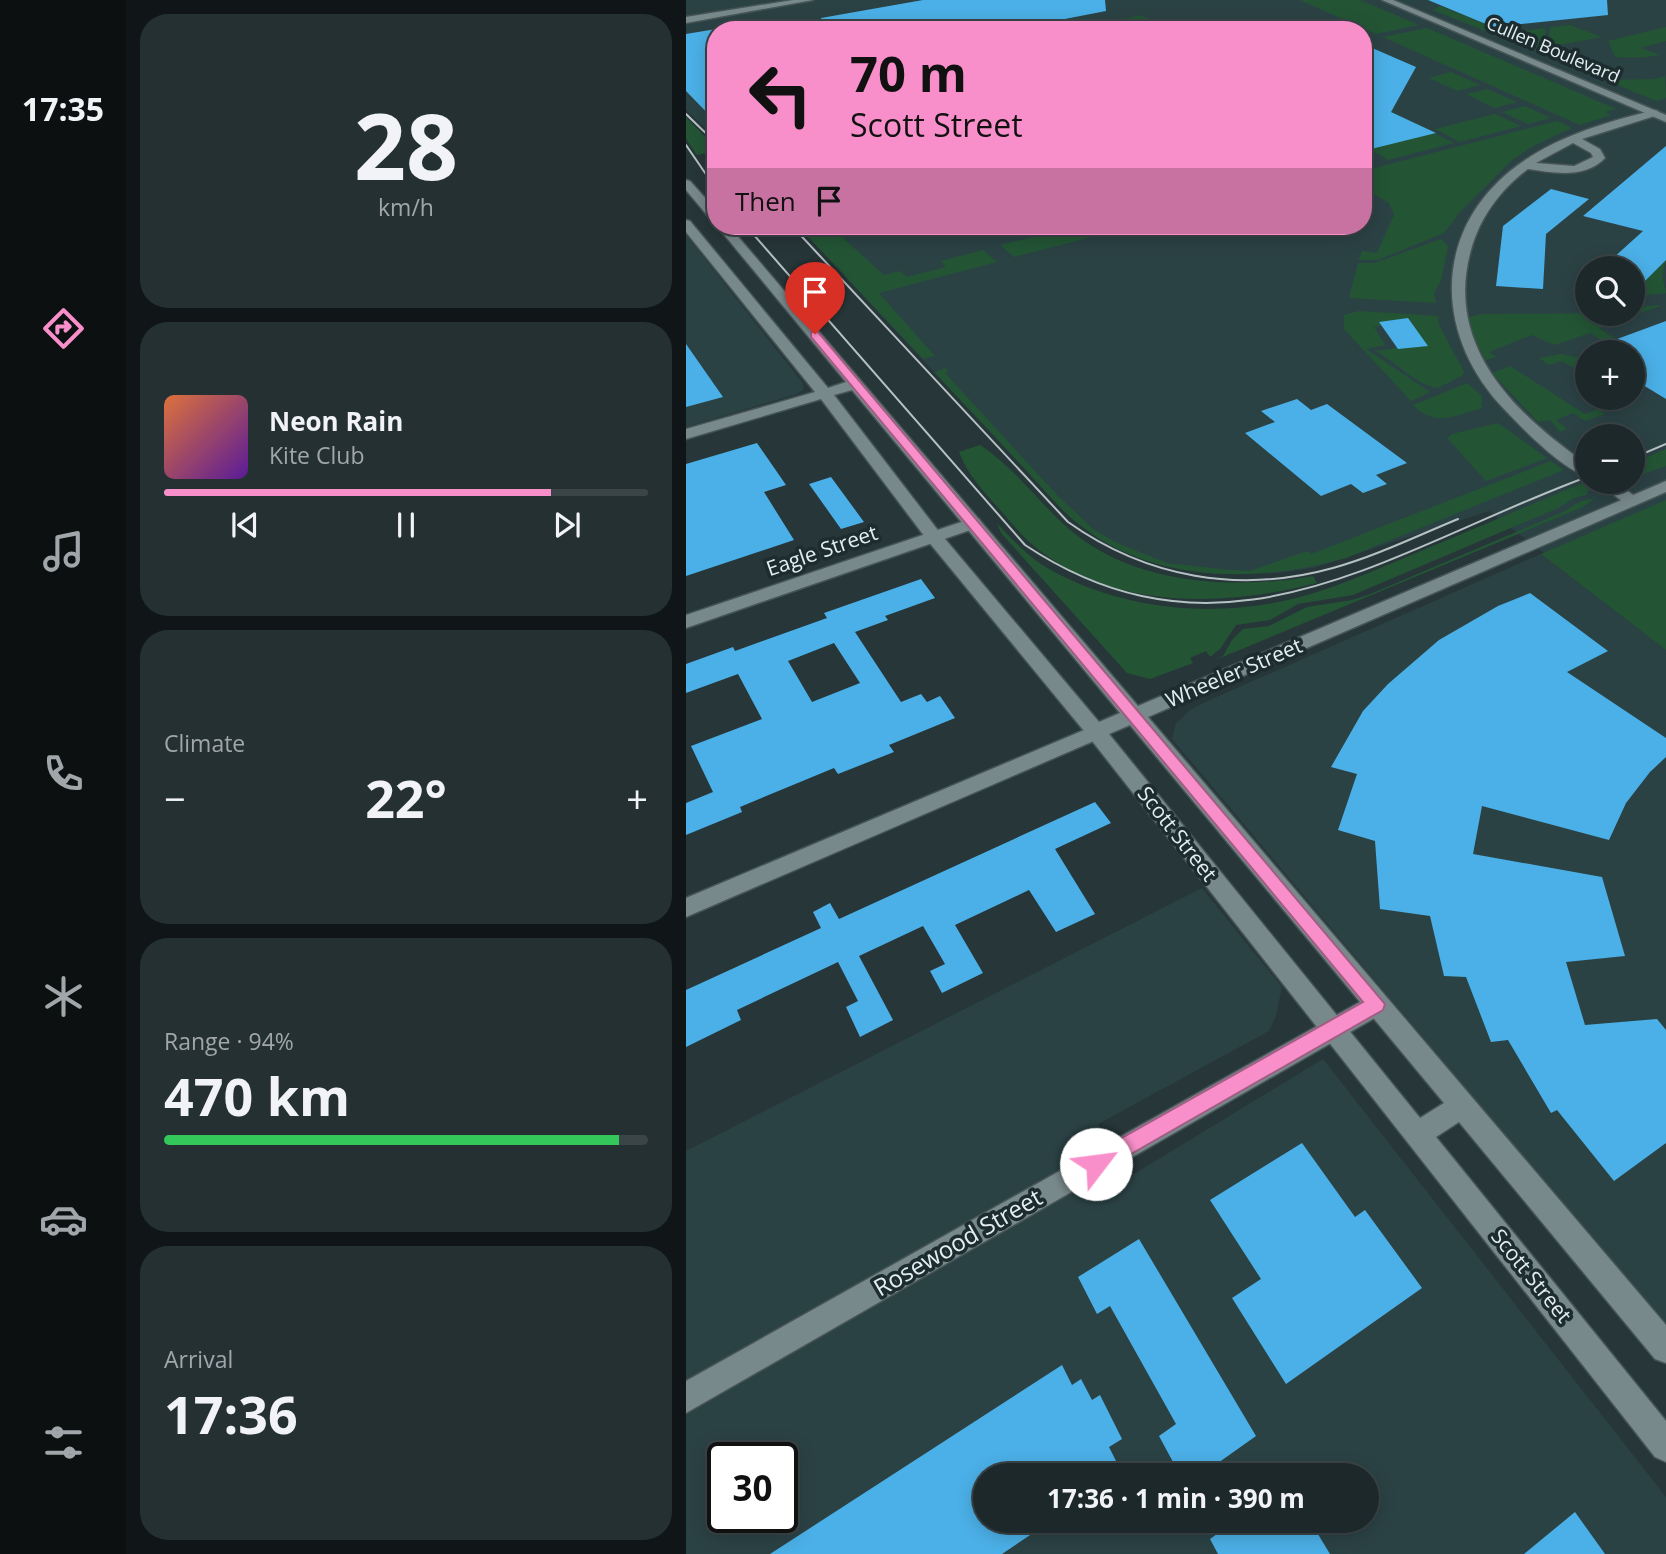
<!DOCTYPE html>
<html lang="en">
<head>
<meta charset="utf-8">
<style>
  body { margin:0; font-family:"Open Sans",sans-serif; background:#253033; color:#f1f3f6; height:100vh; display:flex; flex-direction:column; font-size:26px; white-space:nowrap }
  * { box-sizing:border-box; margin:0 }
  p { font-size:23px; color:#a0a6a9 }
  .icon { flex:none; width:38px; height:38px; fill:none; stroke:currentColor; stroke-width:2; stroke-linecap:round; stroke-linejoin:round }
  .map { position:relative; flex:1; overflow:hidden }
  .sheet { display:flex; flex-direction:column; gap:14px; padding:14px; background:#101618; width:560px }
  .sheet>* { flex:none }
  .top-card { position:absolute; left:21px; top:21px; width:665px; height:214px; border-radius:28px; box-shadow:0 4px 18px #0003,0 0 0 2px #3b4447; background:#f98fca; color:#111; overflow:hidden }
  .fabs { position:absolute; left:889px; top:256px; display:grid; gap:14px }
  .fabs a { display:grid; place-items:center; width:70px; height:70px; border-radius:50%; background:#1d282b; box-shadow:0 4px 18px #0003,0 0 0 2px #3b4447; font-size:35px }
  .speed { position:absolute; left:21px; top:1442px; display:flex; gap:14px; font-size:35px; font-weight:700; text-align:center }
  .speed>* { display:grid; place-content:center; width:91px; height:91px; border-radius:50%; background:#1d282b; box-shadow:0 4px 18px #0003,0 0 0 2px #3b4447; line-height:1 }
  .speed .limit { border:4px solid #111; border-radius:10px; background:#fff; color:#111 }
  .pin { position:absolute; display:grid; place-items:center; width:60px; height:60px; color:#fff; margin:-72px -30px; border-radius:50% 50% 50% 0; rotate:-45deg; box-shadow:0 0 7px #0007 }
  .pin .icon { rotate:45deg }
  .me { position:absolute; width:77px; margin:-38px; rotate:60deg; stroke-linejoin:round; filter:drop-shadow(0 0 5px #0008) }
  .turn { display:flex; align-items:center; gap:24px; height:147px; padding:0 28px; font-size:32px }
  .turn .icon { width:91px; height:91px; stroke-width:2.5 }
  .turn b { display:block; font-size:49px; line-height:60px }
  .then { display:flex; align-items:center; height:66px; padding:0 28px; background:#0003; gap:14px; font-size:26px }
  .big { font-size:52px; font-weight:700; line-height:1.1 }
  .sheet .widget { flex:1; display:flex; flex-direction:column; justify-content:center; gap:10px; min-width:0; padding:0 24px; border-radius:28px; background:#253033 }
  .sheet .dial { align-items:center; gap:0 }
  .dial b { font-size:91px; line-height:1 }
  .song { display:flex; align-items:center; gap:21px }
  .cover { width:84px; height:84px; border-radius:10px; background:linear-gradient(135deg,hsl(20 70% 55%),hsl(270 70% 35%)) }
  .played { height:7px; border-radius:4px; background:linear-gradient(90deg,#f98fca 80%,#3b4447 80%) }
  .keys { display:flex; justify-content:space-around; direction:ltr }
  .heat { display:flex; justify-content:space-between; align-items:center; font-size:38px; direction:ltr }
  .charge { height:10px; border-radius:5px; background:linear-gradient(90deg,#34c759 94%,#3b4447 0) }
  .trip { position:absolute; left:287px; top:1463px; width:406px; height:70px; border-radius:35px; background:#1d282b; box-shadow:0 4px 18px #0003,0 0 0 2px #3b4447; font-weight:700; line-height:70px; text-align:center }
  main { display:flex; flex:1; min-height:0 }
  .tabs { display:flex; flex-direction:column; width:126px; justify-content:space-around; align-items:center; background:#0c1011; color:#a0a6a9 }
  .tabs .icon { width:49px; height:49px }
  .tabs .on { color:#f98fca }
  .tabs b { font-size:32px; color:#f1f3f6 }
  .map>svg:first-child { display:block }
  .built { fill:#2b4245; fill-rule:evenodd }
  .green { fill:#235535 }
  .building { fill:#4bb0e7; fill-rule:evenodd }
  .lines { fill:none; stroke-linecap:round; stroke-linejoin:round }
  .minor-casing { stroke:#465456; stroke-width:3 }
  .tertiary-casing { stroke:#465456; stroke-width:3 }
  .secondary-casing { stroke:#465456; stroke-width:3 }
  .minor { fill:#78898b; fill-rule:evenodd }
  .tertiary { fill:#78898b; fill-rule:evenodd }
  .secondary { fill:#78898b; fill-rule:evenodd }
  .tram { stroke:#b6c1c3; stroke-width:2 }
  .route { fill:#f98fca; stroke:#a25d83; stroke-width:2 }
  .labels { text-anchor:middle; stroke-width:7; stroke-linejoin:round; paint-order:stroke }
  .far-street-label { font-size:18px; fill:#e4eeef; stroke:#1d2c2e }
  .street-label { font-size:21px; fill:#e4eeef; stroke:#1d2c2e }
  .near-street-label { font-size:24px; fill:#e4eeef; stroke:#1d2c2e }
</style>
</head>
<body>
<main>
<nav class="tabs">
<b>17:35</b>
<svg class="icon on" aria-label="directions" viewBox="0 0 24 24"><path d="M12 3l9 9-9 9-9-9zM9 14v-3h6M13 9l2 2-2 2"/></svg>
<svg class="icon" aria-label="music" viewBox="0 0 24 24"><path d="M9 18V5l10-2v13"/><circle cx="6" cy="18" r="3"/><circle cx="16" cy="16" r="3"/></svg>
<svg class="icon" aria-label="phone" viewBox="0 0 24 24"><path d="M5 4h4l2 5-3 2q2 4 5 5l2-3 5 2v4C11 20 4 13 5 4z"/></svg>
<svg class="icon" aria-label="climate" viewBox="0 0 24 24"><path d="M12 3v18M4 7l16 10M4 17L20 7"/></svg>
<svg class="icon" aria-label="car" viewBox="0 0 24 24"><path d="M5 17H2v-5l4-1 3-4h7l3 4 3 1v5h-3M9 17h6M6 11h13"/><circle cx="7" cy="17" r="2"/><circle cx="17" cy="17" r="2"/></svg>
<svg class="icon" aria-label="filters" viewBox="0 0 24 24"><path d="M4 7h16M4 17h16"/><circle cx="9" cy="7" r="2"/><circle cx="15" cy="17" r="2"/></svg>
</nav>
<section class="sheet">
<div class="widget dial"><b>28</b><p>km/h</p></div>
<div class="widget">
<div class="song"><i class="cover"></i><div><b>Neon Rain</b><p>Kite Club</p></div></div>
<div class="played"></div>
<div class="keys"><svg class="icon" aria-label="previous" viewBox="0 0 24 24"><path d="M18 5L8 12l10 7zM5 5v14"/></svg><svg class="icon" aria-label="pause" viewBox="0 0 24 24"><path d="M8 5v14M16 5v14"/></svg><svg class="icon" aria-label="next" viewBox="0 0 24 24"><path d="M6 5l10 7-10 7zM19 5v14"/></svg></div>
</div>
<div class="widget"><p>Climate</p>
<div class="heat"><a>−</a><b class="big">22°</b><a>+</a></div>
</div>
<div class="widget"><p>Range · 94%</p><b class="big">470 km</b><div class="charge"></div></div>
<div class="widget"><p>Arrival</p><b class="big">17:36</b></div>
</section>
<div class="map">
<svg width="980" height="1554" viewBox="0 0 980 1554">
  <rect width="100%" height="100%" fill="#273639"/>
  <path class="built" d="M0,0H980V646L803,511L627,568L592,573L529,574L494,569L438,552L414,540L375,508L112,226H677V30H30V138L0,110ZM901,268H947V313H901ZM901,352H947V397H901ZM901,436H947V481H901Z
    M0,235L116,382L118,389L111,394L0,427Z
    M855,554L980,650V1326L486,739L490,723L504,710L517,703Z
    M516,888L596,987L590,1016L583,1031L412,1124L443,1177L637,1059L980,1497V1554H0V1151ZM37,1458H96V1517H37ZM299,1475H681V1521H299Z"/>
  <path class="green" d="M614,0H674L733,25L690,34Z
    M754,6L807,27L824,26L830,30L802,32L747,10Z
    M455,15L484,30H380Z
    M883,25H884L916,37L862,47L864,27Z
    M980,27V41L955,48L974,55C958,58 946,58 929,57L922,41Z
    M741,28L930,109L919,112L925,115L894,125L697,37Z
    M859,28V41L855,50L849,51L810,35Z
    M765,72L794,85L772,91L743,78Z
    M979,76L980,98L970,101L920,80L970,79Z
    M801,89L831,102L809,108L780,94Z
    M690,104L709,106L706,112L768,143L702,160L683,149Z
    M839,106L865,118L842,124L816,112Z
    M809,114L835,126L774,142L749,129Z
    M0,117L30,148V151L11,155L0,139Z
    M871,121L886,128L847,146L826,160L773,213L758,233L692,260H673L676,251L691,253L708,215L703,203L677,188V171Z
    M112,226H144L198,275L214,271L221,277L260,267L255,261L297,250L311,262L193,293L249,356L237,359Z
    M390,226H450L328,257L314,245Z
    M755,239L762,246L755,280L748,293L750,303L663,298L672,263H689Z
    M980,260L976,275L980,293L955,296L950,293L960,286L956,284Z
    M971,305L974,306L913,328L930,339L920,343L904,333L868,345L846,335L803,352L810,357L800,360L790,343L782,318L794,314L947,313V308Z
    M673,311L752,316L753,325L778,372L777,375L752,388C730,386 710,361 689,351L740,344L721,320L688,327L699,345L680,349L744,392L725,401L658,329V315Z
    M875,354L894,358L901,362V376L876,361L863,365L853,358Z
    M824,366L899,414L912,409L919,414L899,421L887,413L870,420L881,429L874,432L864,420L852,422L806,373Z
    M260,368L263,371L259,373L370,494L407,529L429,542L481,563L544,570L564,571L621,551L625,554L865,461L878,470L660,558C572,583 470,584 395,526C374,510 357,488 339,469C309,436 278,404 248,372Z
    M781,383L796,396L795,405L797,408C769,415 750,428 727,405Z
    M812,423L861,458L800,481L761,438L766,434Z
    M294,445C329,468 352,502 383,529C447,585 547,590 627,576L631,583C540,606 432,611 353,550C339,540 328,526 316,512C299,493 282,476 273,452Z
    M980,449V466L947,478V463Z
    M897,483L903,490L900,495L888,498L872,508L667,595L612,604L584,620L550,625L534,649L524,657L520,651L504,658L507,663L464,679L441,673L315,533L311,523C326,539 340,555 358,566C435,612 536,620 621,595C659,584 694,568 730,553C786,530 842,506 897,483Z
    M909,498L897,507L527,661L537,656L546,640L557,629L583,626L621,607L666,600L682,595L877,512L895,501Z
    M980,500V650L855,554Z"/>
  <path class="building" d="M237,0H419L420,11L322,30H136L135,18Z
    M742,0H921L922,15L807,27Z
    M30,29V122L0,91V34Z
    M677,44L730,67L705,112L750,133L677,151Z
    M980,146V260L947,293V268H916L957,231L897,216Z
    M865,189L903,199L860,234L857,289L810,286L817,226Z
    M722,318L742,346L712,349L693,322Z
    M980,321V399L947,379V352H904V349Z
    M0,344L37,397L0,407Z
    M611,399L625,410L641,404L721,463L690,475L701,484L677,493L665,484L635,496L559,433L589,422L575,411Z
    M71,443L100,485L78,492L108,540L0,576V464Z
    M145,477L178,522L155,529L123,484Z
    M235,579L249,598L199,616L202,620L169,632L215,702L235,694L241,702L254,696L269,718L203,745L208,752L152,774L148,768L54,807L56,812L0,835V803L27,792L5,746L76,719L52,674L0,693V664L47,647L49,651L141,618L138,613ZM148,643L174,683L126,702L102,661Z
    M844,593L922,651L881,672L980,738V757L964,772L940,803L923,840L796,806L787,854L916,877L939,956L880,962L899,1025L971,1019L980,1030V1143L928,1181L871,1110L865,1113L822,1040L805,1042L780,977L758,976L744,916L694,909L689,841L652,830L671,774L645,767L677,711L702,684L753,640L812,606Z
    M409,802L425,823L369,849L409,914L370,932L343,890L269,925L297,973L256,993L244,971L259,964L237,926L173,956L207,1020L174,1037L160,1007L172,1001L152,962L51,1010L55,1020L0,1047V990L135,928L127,912L144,903L153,919Z
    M616,1143L669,1217L679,1210L736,1288L600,1384L546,1298L575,1279L524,1200Z
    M453,1239L570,1436L515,1475H494L473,1436L490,1424L424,1306L411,1314L392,1277Z
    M376,1365L386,1385L395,1379L406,1400L414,1395L436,1439L423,1447L437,1475H299V1521H365L316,1554H84Z
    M889,1512L919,1554H838Z
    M549,1521H624L644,1554H532L524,1539Z"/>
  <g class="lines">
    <defs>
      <path id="minor" d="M968,110L972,111V115L896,139L914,149L919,158C899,179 868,173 842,169C815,189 794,217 785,250C758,346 829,414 901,464V476C877,470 837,429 819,410C751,340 744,238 823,172C864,138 917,123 968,110ZM887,143L905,153L907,157L888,166L850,163Z
        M909,481H928L954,500L952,504H940Z
        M287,518L293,519L295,523L293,527L0,628V615Z
        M410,725L417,727L420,732L417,737L0,917V898Z
        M690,993L699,996L702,1004L699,1012L0,1413V1381Z"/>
      <path id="tertiary" d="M107,0H127L0,23V17Z
        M696,0H707L980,115V122Z"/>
      <path id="secondary" d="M0,180L4,181L30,210V222L26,221L0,190Z
        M0,220L4,221L142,388L160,382L31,226H43L452,706L980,481V492L462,717L980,1325V1363L969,1359L773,1122L750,1137L980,1421V1462L969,1457L403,737L242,541L135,399L0,439V429L129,392L0,232ZM166,390L434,713L413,722L254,533L148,395ZM444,725L758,1103L734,1118L423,734Z"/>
    </defs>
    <use href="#minor" class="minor-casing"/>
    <use href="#tertiary" class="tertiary-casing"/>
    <use href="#secondary" class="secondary-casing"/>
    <use href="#minor" class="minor"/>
    <use href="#tertiary" class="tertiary"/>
    <use href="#secondary" class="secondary"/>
    <path class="tram" d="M0,114L30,143
      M0,145L30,189
      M60,226L339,545C541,679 707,548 901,477
      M106,226L382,522C461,578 553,594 647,568C690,556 731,536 772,519
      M947,458L980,444"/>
  </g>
  <path class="route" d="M125,332H132L699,1004L697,1010L410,1174L402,1171L399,1164L402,1157L677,1002L125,337Z"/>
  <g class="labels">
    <g class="far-street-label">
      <text transform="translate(867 50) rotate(23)" y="6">Cullen Boulevard</text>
    </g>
    <g class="street-label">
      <text transform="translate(136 551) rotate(-19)" y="7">Eagle Street</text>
      <text transform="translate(548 673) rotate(-23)" y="7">Wheeler Street</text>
      <text transform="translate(491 834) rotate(52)" y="7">Scott Street</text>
      <text transform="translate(845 1276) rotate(51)" y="7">Scott Street</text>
    </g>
    <g class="near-street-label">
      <text transform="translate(272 1243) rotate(-30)" y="8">Rosewood Street</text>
    </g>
  </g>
</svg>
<div class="fabs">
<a><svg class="icon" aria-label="search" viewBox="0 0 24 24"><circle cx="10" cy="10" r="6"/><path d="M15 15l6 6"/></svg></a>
<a>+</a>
<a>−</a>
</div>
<div class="speed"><div class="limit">30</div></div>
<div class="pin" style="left:129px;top:334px;background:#d93025"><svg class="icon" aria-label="arrive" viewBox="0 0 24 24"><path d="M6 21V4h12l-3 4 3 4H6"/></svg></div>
<svg class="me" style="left:410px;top:1164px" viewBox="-20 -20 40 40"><circle r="19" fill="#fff"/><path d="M0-13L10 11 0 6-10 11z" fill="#f98fca"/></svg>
<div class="trip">17:36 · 1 min · 390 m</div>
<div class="top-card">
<div class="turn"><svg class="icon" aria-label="left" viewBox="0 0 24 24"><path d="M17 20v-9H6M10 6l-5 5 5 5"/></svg><div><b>70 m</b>Scott Street</div></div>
<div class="then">Then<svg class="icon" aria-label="arrive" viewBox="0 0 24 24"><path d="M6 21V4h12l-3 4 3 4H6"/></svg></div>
</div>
</div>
</main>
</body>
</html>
